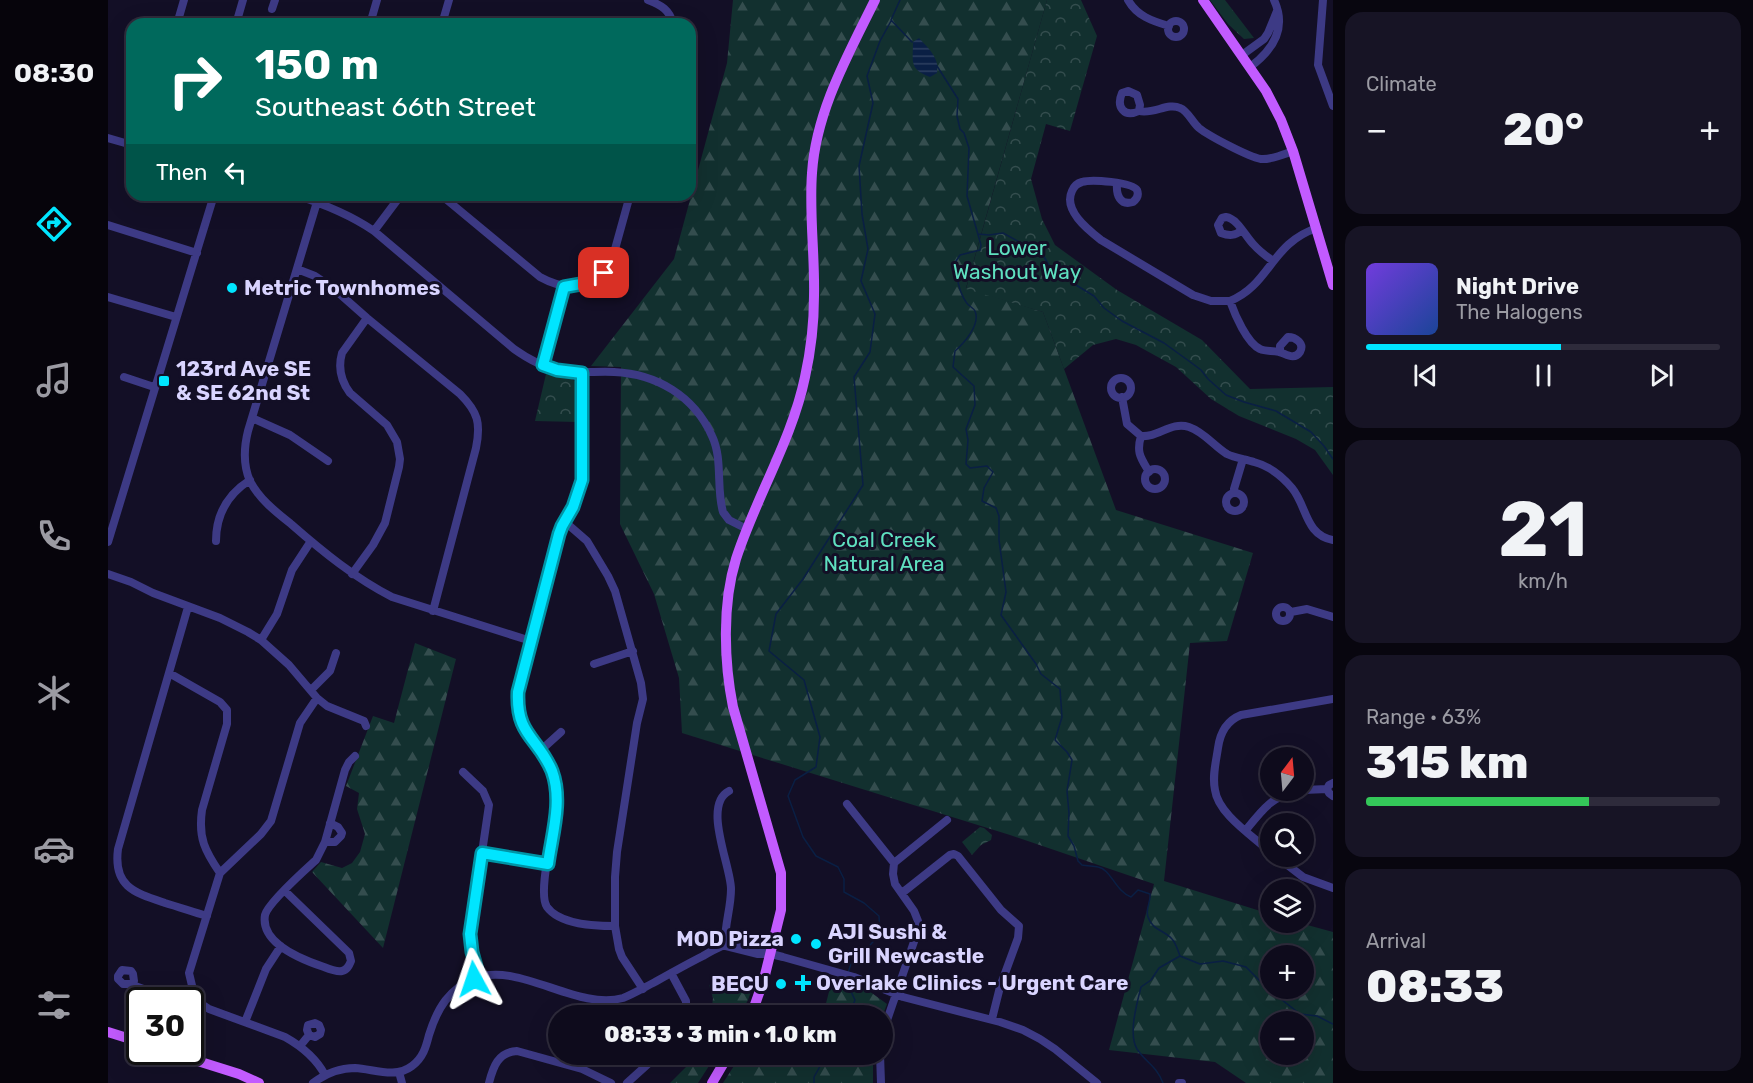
<!DOCTYPE html>
<html lang="en">
<head>
<meta charset="utf-8">
<style>
  body { margin:0; font-family:Rubik,sans-serif; background:#171425; color:#f1f3f6; height:100vh; display:flex; flex-direction:column; font-size:22px; white-space:nowrap }
  * { box-sizing:border-box; margin:0 }
  p { font-size:20px; color:#9b9ba3 }
  .icon { flex:none; width:33px; height:33px; fill:none; stroke:currentColor; stroke-width:2; stroke-linecap:round; stroke-linejoin:round }
  .map { position:relative; flex:1; overflow:hidden }
  .drawer { display:flex; flex-direction:column; gap:12px; padding:12px; background:#08060f; width:420px }
  .drawer>* { flex:none }
  .hud { position:absolute; left:18px; top:18px; width:570px; height:183px; border-radius:18px; box-shadow:0 6px 24px #0002,0 0 0 2px #2e2b3b; background:#00695c; color:#fff; overflow:hidden }
  .needle { width:39px; rotate:16deg }
  .controls { position:absolute; left:1152px; top:747px; display:grid; gap:12px }
  .controls a { display:grid; place-items:center; width:54px; height:54px; border-radius:50%; background:#0e0b1c; box-shadow:0 6px 24px #0002,0 0 0 2px #2e2b3b; font-size:30px }
  .speed { position:absolute; left:18px; top:987px; display:flex; gap:12px; font-size:30px; font-weight:700; text-align:center }
  .speed>* { display:grid; place-content:center; width:78px; height:78px; border-radius:50%; background:#0e0b1c; box-shadow:0 6px 24px #0002,0 0 0 2px #2e2b3b; line-height:1 }
  .speed .limit { border:3px solid #111; border-radius:9px; background:#fff; color:#111 }
  .pin { position:absolute; display:grid; place-items:center; width:51px; height:51px; color:#fff; margin:-26px; border-radius:12px; box-shadow:0 3px 9px #0006 }
  .me { position:absolute; width:66px; margin:-33px; rotate:355deg; stroke-linejoin:round; filter:drop-shadow(0 0 4px #0008) }
  .turn { display:flex; align-items:center; gap:21px; height:126px; padding:0 30px; font-size:27px }
  .turn .icon { width:78px; height:78px; stroke-width:2.5 }
  .turn b { display:block; font-size:42px; line-height:51px }
  .then { display:flex; align-items:center; height:57px; padding:0 30px; background:#0003; gap:12px; font-size:22px }
  .big { font-size:45px; font-weight:800; line-height:1.1 }
  .drawer .widget { flex:1; display:flex; flex-direction:column; justify-content:center; gap:9px; min-width:0; padding:0 21px; border-radius:18px; background:#171425 }
  .drawer .dial { align-items:center; gap:0 }
  .dial b { font-size:78px; line-height:1 }
  .song { display:flex; align-items:center; gap:18px }
  .cover { width:72px; height:72px; border-radius:9px; background:linear-gradient(135deg,hsl(260 70% 55%),hsl(220 70% 35%)) }
  .played { height:6px; border-radius:3px; background:linear-gradient(90deg,#00e5ff 55%,#2e2b3b 55%) }
  .keys { display:flex; justify-content:space-around; direction:ltr }
  .heat { display:flex; justify-content:space-between; align-items:center; font-size:33px; direction:ltr }
  .charge { height:9px; border-radius:4px; background:linear-gradient(90deg,#34c759 63%,#2e2b3b 0) }
  .trip { position:absolute; left:440px; top:1005px; width:345px; height:60px; border-radius:30px; background:#0e0b1c; box-shadow:0 6px 24px #0002,0 0 0 2px #2e2b3b; font-weight:800; line-height:60px; text-align:center }
  main { display:flex; flex:1; min-height:0 }
  .tabs { display:flex; flex-direction:column; width:108px; justify-content:space-around; align-items:center; background:#06040b; color:#9b9ba3 }
  .tabs .icon { width:42px; height:42px }
  .tabs .current { color:#00e5ff }
  .tabs b { font-size:27px; color:#f1f3f6 }
  .map>svg:first-child { display:block }
  .forest { fill:url(#forest-firs); fill-rule:evenodd }
  .park { fill:url(#park-crowns) }
  .water { fill:url(#water-rules) }
  .lines { fill:none; stroke-linecap:round; stroke-linejoin:round }
  .stream { stroke:#0a1f44; stroke-width:1.5 }
  .minor { stroke:#3d3a85; stroke-width:8 }
  .major { stroke:#c25bff; stroke-width:10 }
  .route-casing { stroke:#0095a6; stroke-width:15 }
  .route { stroke:#00e5ff; stroke-width:10 }
  .poi-dot { fill:#00e5ff; stroke:#130f26; stroke-width:2 }
  .labels { text-anchor:middle; stroke-width:6; stroke-linejoin:round; paint-order:stroke }
  .park-label { font-size:21px; fill:#5fe0c0; stroke:#130f26 }
  .poi-label { font-size:21px; font-weight:bold; fill:#d9d4ff; stroke:#130f26; text-anchor:start }
</style>
</head>
<body>
<main>
<nav class="tabs">
<b>08:30</b>
<svg class="icon current" aria-label="directions" viewBox="0 0 24 24"><path d="M12 3l9 9-9 9-9-9zM9 14v-3h6M13 9l2 2-2 2"/></svg>
<svg class="icon" aria-label="music" viewBox="0 0 24 24"><path d="M9 18V5l10-2v13"/><circle cx="6" cy="18" r="3"/><circle cx="16" cy="16" r="3"/></svg>
<svg class="icon" aria-label="phone" viewBox="0 0 24 24"><path d="M5 4h4l2 5-3 2q2 4 5 5l2-3 5 2v4C11 20 4 13 5 4z"/></svg>
<svg class="icon" aria-label="climate" viewBox="0 0 24 24"><path d="M12 3v18M4 7l16 10M4 17L20 7"/></svg>
<svg class="icon" aria-label="car" viewBox="0 0 24 24"><path d="M5 17H2v-5l4-1 3-4h7l3 4 3 1v5h-3M9 17h6M6 11h13"/><circle cx="7" cy="17" r="2"/><circle cx="17" cy="17" r="2"/></svg>
<svg class="icon" aria-label="filters" viewBox="0 0 24 24"><path d="M4 7h16M4 17h16"/><circle cx="9" cy="7" r="2"/><circle cx="15" cy="17" r="2"/></svg>
</nav>
<div class="map">
<svg width="1225" height="1083" viewBox="0 0 1225 1083">
  <defs>
    <pattern id="forest-firs" width="22" height="20" patternUnits="userSpaceOnUse" patternTransform="scale(1.5)"><rect width="22" height="20" fill="#12302f"/><path d="M5 1l3.5 6h-7zM16 11l3.5 6h-7z" fill="#344d4e"/></pattern>
    <pattern id="park-crowns" width="20" height="18" patternUnits="userSpaceOnUse" patternTransform="scale(1.5)"><rect width="20" height="18" fill="#12302f"/><path d="M2 6a3 3 0 1 1 6 0M12 15a3 3 0 1 1 6 0" fill="none" stroke="#344d4e"/></pattern>
    <pattern id="water-rules" width="6" height="5" patternUnits="userSpaceOnUse" patternTransform="scale(1.5)"><rect width="6" height="5" fill="#0a1f44"/><path d="M0 2.5h6" fill="none" stroke="#2d3f60"/></pattern>
  </defs>
  <rect width="100%" height="100%" fill="#130f26"/>
  <path class="forest" d="M625,0H939L858,288L935,312L1008,510L1145,553L1119,641L1082,643L1056,881L1162,914V922L1192,923L1225,932V1083H1138L1107,1062L1001,1050L1046,884L902,835L574,733L571,678L546,594L512,524L513,367L483,366L566,259L619,63ZM1162,956H1196V988H1162ZM1162,1022H1196V1054H1162Z
    M1102,0H1117L1146,38L1136,39L1120,24Z
    M307,643L348,659L275,948L204,872L213,862L234,868L244,863L252,852L257,834L249,809L251,793L238,786L265,716L286,723Z
    M617,978L646,983L640,1000L632,1015H603L605,998L601,985Z
    M724,980L761,991L779,1004L774,1017V1016L715,1015Z
    M660,1054L765,1055V1083H615L633,1055H651L657,1057Z
    M590,1055H608L590,1083H562Z"/>
  <path class="park" d="M939,0H973L989,36L962,131L938,124L923,179L934,219L947,245L1009,290L1094,340L1142,389L1225,387V475L1207,450L1188,439L1131,416L1103,399L1068,367L1028,345L1008,339L985,345L956,369L935,312L858,289Z
    M438,374L464,379L468,382L470,422L427,421Z
    M872,827L876,828L884,835L883,840L873,845L864,855L854,842Z"/>
  <path class="water" d="M811,38C820,48 832,58 829,73L822,77C801,69 805,62 805,42Z"/>
  <g class="lines">
    <path class="stream" d="M792,0L783,20L804,42
      M829,66L850,99L849,116L852,129L856,133L861,148L859,196L873,245L872,250L852,255L848,261C848,274 850,290 858,302C860,306 866,308 867,311C873,325 855,344 847,351L845,367L866,386L867,405L858,429L860,440L858,464L862,468L879,466L885,472L876,488L874,501L888,508L891,516V540L898,592L893,615L928,664L933,674L952,689L954,717L947,740L959,752L964,760L959,791L961,813L960,836L966,846L970,861L974,865C979,866 985,866 990,867C1003,869 1007,891 1023,897L1030,890L1042,894C1043,902 1037,909 1040,917C1044,930 1056,930 1064,939C1068,943 1070,951 1072,956L1092,964L1115,961L1138,967L1160,989L1192,1014L1209,1016L1225,1024
      M870,234L881,235L895,233L935,255L942,267L954,272L968,285L986,296L996,308L1014,321L1056,343L1085,364L1093,370L1100,379L1118,395L1136,402L1168,411L1203,432L1216,446L1225,459
      M740,973L746,954L755,953L772,934L771,916L756,903L736,892V879L730,867L708,856L695,837L680,796L687,780L708,767L712,737L696,680L661,651L668,614L695,579L755,485L746,377L762,352L767,314L753,281L760,249L754,214L751,166L765,103L759,76L772,41L783,21
      M739,978L738,981L747,1000L741,1016
      M706,1083V1077L719,1054
      M1055,1083C1048,1065 1038,1063 1029,1049C1020,1034 1029,1003 1033,987L1043,980L1051,968L1072,956"/>
    <path class="minor" d="M540,0C553,5 562,10 565,24
      M1020,0C1029,16 1044,21 1061,26
      M1215,0L1210,65L1225,106
      M164,9L167,0
      M1060 29a8 8 0 1 1 16 0a8 8 0 1 1-16 0Z
      M69,24L76,0
      M128,24L135,0
      M262,24L269,0
      M334,24L341,0
      M1134,55L1156,39L1160,33L1169,11
      M1142,67C1165,50 1179,28 1166,0
      M1031,111L1032,105L1029,95L1020,91L1014,93C1008,107 1016,118 1031,111C1045,115 1060,102 1072,108C1080,111 1084,122 1091,128C1101,136 1141,157 1153,159C1163,160 1176,154 1185,151
      M0,138L24,145
      M1009,183C1008,195 1012,206 1025,202C1029,199 1031,195 1029,190C1024,182 983,179 974,182C970,183 966,186 964,191C955,210 979,229 993,240L1085,295L1103,301H1122C1127,315 1139,343 1152,349C1158,352 1164,350 1171,352C1177,353 1186,361 1192,352C1197,343 1187,337 1180,337L1172,346V352
      M187,195C216,204 241,214 266,231L406,349C420,359 434,367 451,370C470,374 487,371 506,372C549,374 586,396 604,436C615,459 608,488 615,512L621,520L639,529
      M333,195L432,277C459,292 490,291 504,260L522,195
      M209,202L140,431C136,447 135,465 142,481C151,499 168,512 183,524C215,552 247,578 284,597L423,641
      M0,225L89,253
      M1134,230C1127,236 1121,236 1113,233L1110,225L1114,218L1118,217C1130,219 1137,236 1146,245C1151,251 1158,256 1165,261
      M266,231L293,195
      M189,269L207,276L225,288L259,318L352,394C370,412 373,423 368,448L325,611
      M0,297L68,317
      M1122,301C1162,285 1163,243 1209,228
      M435,365L456,287
      M474,373V480L465,507L454,526L451,534L412,681C410,691 409,702 410,713C413,729 424,739 433,752C442,764 448,779 449,794C450,819 428,891 439,907C452,925 487,926 507,926
      M16,377L46,387
      M1003 388a10 10 0 1 1 20 0a10 10 0 1 1-20 0Z
      M1014,397L1019,424L1033,436C1028,453 1033,458 1041,472
      M144,418L182,435L220,461
      M1033,436C1050,438 1063,421 1081,427C1096,432 1106,446 1119,454C1127,458 1137,459 1146,462C1161,466 1174,476 1184,488C1199,506 1197,535 1225,540
      M1037 479a10 10 0 1 1 20 0a10 10 0 1 1-20 0Z
      M1118 502a9 9 0 1 1 18 0a9 9 0 1 1-18 0Z
      M1127,493L1126,489L1135,459
      M456,521L479,541L500,576L507,591L533,683L535,699L529,723L509,852L507,877V926L511,949L514,957L535,989
      M108,541C108,515 120,494 142,480
      M0,542L106,195
      M0,574L23,582L45,593L112,618L140,632L153,640L181,665L209,698L219,706L256,721L258,726
      M244,574L265,545L277,523L291,467L292,459L289,442L279,425L242,393C233,381 230,367 234,353L259,318
      M1168 614a7 7 0 1 1 14 0a7 7 0 1 1-14 0Z
      M80,607L10,849C5,887 27,893 57,903C71,907 85,912 99,916
      M1183,612L1199,609L1225,617
      M153,640L169,614L184,570L203,541
      M486,664L525,651
      M61,673L112,702L119,710V724L94,810C90,838 97,851 112,873
      M203,690L222,671L228,653
      M432,751L453,732
      M355,772L375,791L381,805L362,934L364,952L371,977
      M1219,789L1221,793L1225,796
      M1219,789L1221,785L1225,783
      M1196,790L1219,789
      M739,804L786,863
      M1138,830C1154,810 1164,796 1191,790
      M217,842H227L233,836L234,833L230,827L222,823
      M1162,852C1145,836 1110,814 1107,790C1104,776 1108,762 1110,748C1112,733 1118,721 1133,715L1225,699
      M374,853L439,864
      M1168,856L1195,877L1225,888
      M177,891L241,953L243,961C241,966 239,970 234,971C229,972 221,969 216,967C195,960 152,944 157,915C160,903 197,870 208,860L217,842L237,770L241,762L247,756
      M794,893L842,855L846,854L850,856L893,910L911,926L910,938L892,987L884,1019
      M617,946C616,926 623,909 623,889C623,866 594,805 621,791
      M618,946L650,954H663L675,957L746,977L795,997L892,1022L915,1030L932,1039L947,1049L989,1083
      M563,973L578,1001V1016
      M22,984H15L10,979V976L14,970L23,971L25,974L26,981L22,984L38,990L67,999L86,994L92,1003L101,1009L177,1037C193,1046 208,1058 217,1075
      M86,994L81,973L112,873L153,834L163,821L192,723L209,698
      M137,1022L158,969L173,946
      M774,1041L776,1029L810,930V921L806,911L787,884L785,874L786,863L839,820
      M192,1046L201,1035L207,1037L212,1034L213,1030L211,1025L207,1023L200,1025L199,1030L201,1035
      M772,1054L773,1083
      M291,1072L294,1083
      M205,1083C217,1074 231,1068 247,1068C266,1069 287,1079 304,1066C315,1058 318,1047 321,1035C329,1009 341,988 368,978C412,962 469,1011 515,998C526,994 537,987 547,982C563,973 579,964 595,956C605,950 617,943 629,942C640,941 653,948 663,954
      M381,1083C385,1067 390,1052 409,1051L474,1069L503,1083
      M519,1083L551,1054
      M1071,1083H1074"/>
    <path class="major" d="M1095,0L1158,91L1173,120L1185,151L1225,285
      M643,1016L656,979L673,910V873L625,707C616,662 614,604 628,559C648,497 684,440 697,377C703,350 706,323 706,296C707,255 701,214 704,173C708,111 740,55 767,0
      M0,1032L32,1042
      M61,1052L131,1074L151,1083
      M604,1083L621,1054"/>
  </g>
  <g class="lines">
    <defs>
      <path id="route" d="M366,979L371,977L364,952L362,934L374,853L440,864C444,834 455,801 444,771C430,737 408,736 410,692L451,534L454,526L465,507L474,480V373L449,370L435,365L456,287L484,282L496,273"/>
    </defs>
    <use href="#route" class="route-casing"/>
    <use href="#route" class="route"/>
  </g>
  <g class="poi-dot">
    <circle cx="124" cy="288" r="6"/>
    <rect x="50" y="375" width="12" height="12" rx="3"/>
    <circle cx="688" cy="939" r="6"/>
    <circle cx="708" cy="944" r="6"/>
    <path d="M692 974h6v6h6v6h-6v6h-6v-6h-6v-6h6z"/>
    <circle cx="673" cy="984" r="6"/>
  </g>
  <g class="labels">
    <g class="park-label">
      <text x="909" y="255">Lower<tspan x="909" dy="24">Washout Way</tspan></text>
      <text x="776" y="547">Coal Creek<tspan x="776" dy="24">Natural Area</tspan></text>
    </g>
    <g class="poi-label">
      <text x="136" y="295">Metric Townhomes</text>
      <text x="68" y="376">123rd Ave SE<tspan x="68" dy="24">&amp; SE 62nd St</tspan></text>
      <text x="720" y="939">AJI Sushi &amp;<tspan x="720" dy="24">Grill Newcastle</tspan></text>
      <text x="676" y="946" text-anchor="end">MOD Pizza</text>
      <text x="708" y="990">Overlake Clinics - Urgent Care</text>
      <text x="661" y="991" text-anchor="end">BECU</text>
    </g>
  </g>
</svg>
<div class="controls">
<a><svg class="needle" viewBox="-14 -14 28 28"><path d="M0-13l5 13h-10z" fill="#e53935"/><path d="M0 13l5-13h-10z" fill="#9b9ba3"/></svg></a>
<a><svg class="icon" aria-label="search" viewBox="0 0 24 24"><circle cx="10" cy="10" r="6"/><path d="M15 15l6 6"/></svg></a>
<a><svg class="icon" aria-label="layers" viewBox="0 0 24 24"><path d="M12 4l9 5-9 5-9-5zM3 14l9 5 9-5"/></svg></a>
<a>+</a>
<a>−</a>
</div>
<div class="speed"><div class="limit">30</div></div>
<div class="pin" style="left:496px;top:273px;background:#d93025"><svg class="icon" aria-label="arrive" viewBox="0 0 24 24"><path d="M6 21V4h12l-3 4 3 4H6"/></svg></div>
<svg class="me" style="left:366px;top:979px" viewBox="-20 -20 40 40"><path d="M0-17L14 15 0 8-14 15z" fill="#00e5ff" stroke="#fff" stroke-width="4"/></svg>
<div class="trip">08:33 · 3 min · 1.0 km</div>
<div class="hud">
<div class="turn"><svg class="icon" aria-label="right" viewBox="0 0 24 24"><path d="M7 20v-9h11M14 6l5 5-5 5"/></svg><div><b>150 m</b>Southeast 66th Street</div></div>
<div class="then">Then<svg class="icon" aria-label="left" viewBox="0 0 24 24"><path d="M17 20v-9H6M10 6l-5 5 5 5"/></svg></div>
</div>
</div>
<section class="drawer">
<div class="widget"><p>Climate</p>
<div class="heat"><a>−</a><b class="big">20°</b><a>+</a></div>
</div>
<div class="widget">
<div class="song"><i class="cover"></i><div><b>Night Drive</b><p>The Halogens</p></div></div>
<div class="played"></div>
<div class="keys"><svg class="icon" aria-label="previous" viewBox="0 0 24 24"><path d="M18 5L8 12l10 7zM5 5v14"/></svg><svg class="icon" aria-label="pause" viewBox="0 0 24 24"><path d="M8 5v14M16 5v14"/></svg><svg class="icon" aria-label="next" viewBox="0 0 24 24"><path d="M6 5l10 7-10 7zM19 5v14"/></svg></div>
</div>
<div class="widget dial"><b>21</b><p>km/h</p></div>
<div class="widget"><p>Range · 63%</p><b class="big">315 km</b><div class="charge"></div></div>
<div class="widget"><p>Arrival</p><b class="big">08:33</b></div>
</section>
</main>
</body>
</html>
